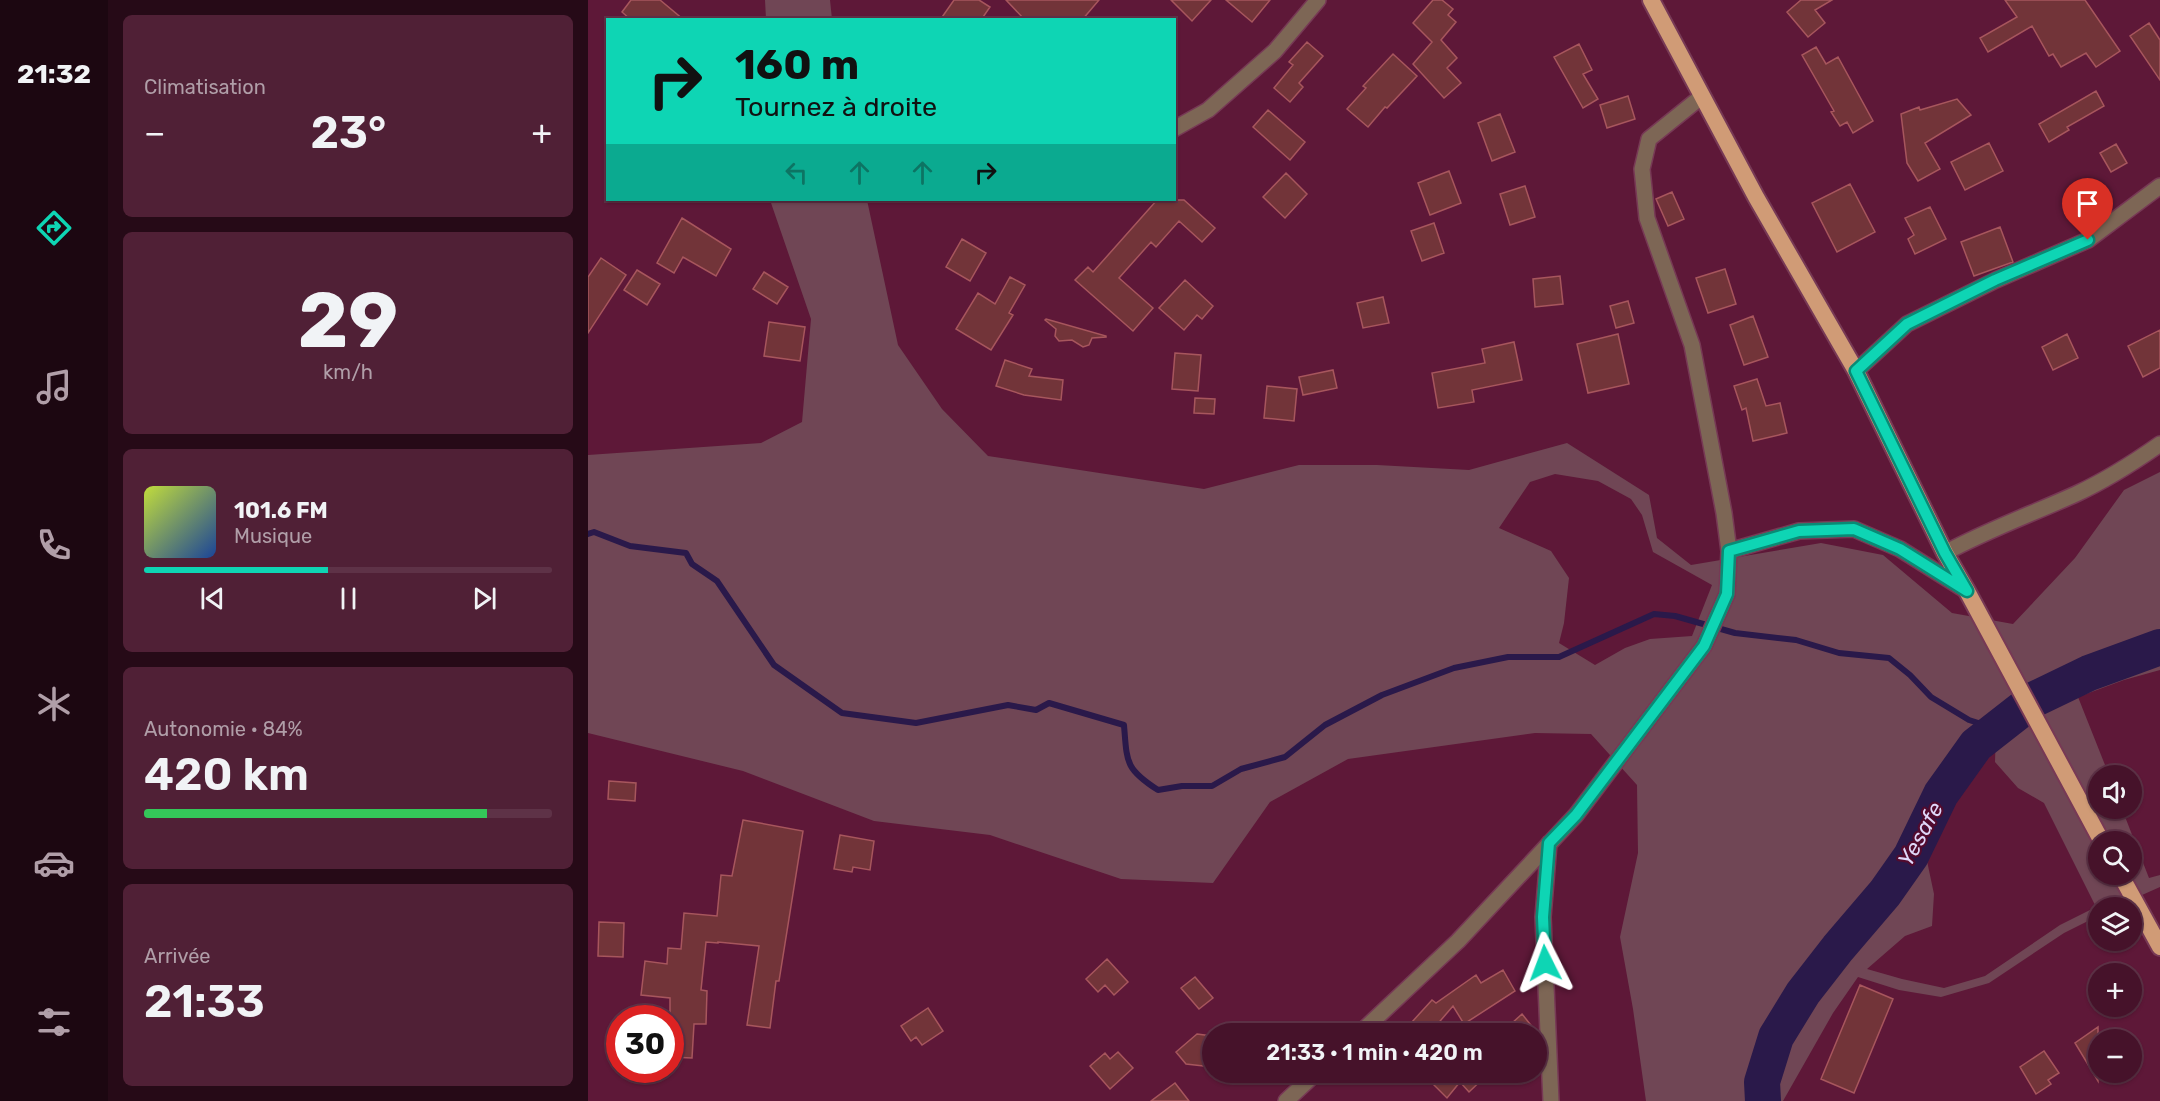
<!DOCTYPE html>
<html lang="fr">
<head>
<meta charset="utf-8">
<style>
  body { margin:0; font-family:Rubik,sans-serif; background:#502036; color:#f1f3f6; height:100vh; display:flex; flex-direction:column; font-size:22px; white-space:nowrap }
  * { box-sizing:border-box; margin:0 }
  p { font-size:20px; color:#b09ea8 }
  .icon { flex:none; width:33px; height:33px; fill:none; stroke:currentColor; stroke-width:2; stroke-linecap:round; stroke-linejoin:round }
  .map { position:relative; flex:1; overflow:hidden }
  .sheet { display:flex; flex-direction:column; gap:15px; padding:15px; background:#260a17; width:480px }
  .sheet>* { flex:none }
  .banner { position:absolute; left:18px; top:18px; width:570px; height:183px; border-radius:0px; box-shadow:0 2px 4px #0004,0 0 0 2px #5e3247; background:#0ed5b4; color:#111; overflow:hidden }
  .fabs { position:absolute; left:1500px; top:765px; display:grid; gap:12px }
  .fabs a { display:grid; place-items:center; width:54px; height:54px; border-radius:50%; background:#46122a; box-shadow:0 2px 4px #0004,0 0 0 2px #5e3247; font-size:30px }
  .speed { position:absolute; left:18px; top:1005px; display:flex; gap:12px; font-size:30px; font-weight:700; text-align:center }
  .speed>* { display:grid; place-content:center; width:78px; height:78px; border-radius:50%; background:#46122a; box-shadow:0 2px 4px #0004,0 0 0 2px #5e3247; line-height:1 }
  .speed .limit { border:9px solid #d22; background:#fff; color:#111 }
  .pin { position:absolute; display:grid; place-items:center; width:51px; height:51px; color:#fff; margin:-62px -26px; border-radius:50% 50% 50% 0; rotate:-45deg; box-shadow:0 0 6px #0007 }
  .pin .icon { rotate:45deg }
  .me { position:absolute; width:66px; margin:-33px; rotate:357deg; stroke-linejoin:round; filter:drop-shadow(0 0 4px #0008) }
  .turn { display:flex; align-items:center; gap:21px; height:126px; padding:0 30px; font-size:27px }
  .turn .icon { width:78px; height:78px; stroke-width:2.5 }
  .turn b { display:block; font-size:42px; line-height:51px }
  .lanes { display:flex; align-items:center; height:57px; padding:0 30px; background:#0003; justify-content:center; gap:30px; direction:ltr }
  .lanes .off { opacity:.35 }
  .big { font-size:45px; font-weight:600; line-height:1.1 }
  .sheet .widget { flex:1; display:flex; flex-direction:column; justify-content:center; gap:9px; min-width:0; padding:0 21px; border-radius:9px; background:#502036 }
  .sheet .dial { align-items:center; gap:0 }
  .dial b { font-size:78px; line-height:1 }
  .song { display:flex; align-items:center; gap:18px }
  .cover { width:72px; height:72px; border-radius:9px; background:linear-gradient(135deg,hsl(70 70% 55%),hsl(220 70% 35%)) }
  .played { height:6px; border-radius:3px; background:linear-gradient(90deg,#0ed5b4 45%,#5e3247 45%) }
  .keys { display:flex; justify-content:space-around; direction:ltr }
  .heat { display:flex; justify-content:space-between; align-items:center; font-size:33px; direction:ltr }
  .charge { height:9px; border-radius:4px; background:linear-gradient(90deg,#34c759 84%,#5e3247 0) }
  .trip { position:absolute; left:614px; top:1023px; width:345px; height:60px; border-radius:30px; background:#46122a; box-shadow:0 2px 4px #0004,0 0 0 2px #5e3247; font-weight:600; line-height:60px; text-align:center }
  main { display:flex; flex:1; min-height:0 }
  .menu { display:flex; flex-direction:column; width:108px; justify-content:space-around; align-items:center; background:#1c0711; color:#b09ea8 }
  .menu .icon { width:42px; height:42px }
  .menu .active { color:#0ed5b4 }
  .menu b { font-size:27px; color:#f1f3f6 }
  .map>svg:first-child { display:block }
  .green { fill:#704655; fill-rule:evenodd }
  .lines { fill:none; stroke-linecap:round; stroke-linejoin:round }
  .stream { stroke:#2a194a; stroke-width:6 }
  .river { stroke:#2a194a; stroke-width:36 }
  .building { fill:#723439; stroke:#a7565d; stroke-width:1.5 }
  .minor-casing { stroke:#773955; stroke-width:18 }
  .trunk-casing { stroke:#773955; stroke-width:20 }
  .minor { stroke:#7d6655; stroke-width:15 }
  .trunk { stroke:#d09b76; stroke-width:16 }
  .route-casing { stroke:#098a75; stroke-width:15 }
  .route { stroke:#0ed5b4; stroke-width:10 }
  .labels { text-anchor:middle; stroke-width:4.5; stroke-linejoin:round; paint-order:stroke }
  .water-label { font-size:22px; font-style:italic; fill:#dfd7f9; stroke:#520b2e }
</style>
</head>
<body>
<main>
<nav class="menu">
<b>21:32</b>
<svg class="icon active" aria-label="directions" viewBox="0 0 24 24"><path d="M12 3l9 9-9 9-9-9zM9 14v-3h6M13 9l2 2-2 2"/></svg>
<svg class="icon" aria-label="music" viewBox="0 0 24 24"><path d="M9 18V5l10-2v13"/><circle cx="6" cy="18" r="3"/><circle cx="16" cy="16" r="3"/></svg>
<svg class="icon" aria-label="phone" viewBox="0 0 24 24"><path d="M5 4h4l2 5-3 2q2 4 5 5l2-3 5 2v4C11 20 4 13 5 4z"/></svg>
<svg class="icon" aria-label="climate" viewBox="0 0 24 24"><path d="M12 3v18M4 7l16 10M4 17L20 7"/></svg>
<svg class="icon" aria-label="car" viewBox="0 0 24 24"><path d="M5 17H2v-5l4-1 3-4h7l3 4 3 1v5h-3M9 17h6M6 11h13"/><circle cx="7" cy="17" r="2"/><circle cx="17" cy="17" r="2"/></svg>
<svg class="icon" aria-label="filters" viewBox="0 0 24 24"><path d="M4 7h16M4 17h16"/><circle cx="9" cy="7" r="2"/><circle cx="15" cy="17" r="2"/></svg>
</nav>
<section class="sheet">
<div class="widget"><p>Climatisation</p>
<div class="heat"><a>−</a><b class="big">23°</b><a>+</a></div>
</div>
<div class="widget dial"><b>29</b><p>km/h</p></div>
<div class="widget">
<div class="song"><i class="cover"></i><div><b>101.6 FM</b><p>Musique</p></div></div>
<div class="played"></div>
<div class="keys"><svg class="icon" aria-label="previous" viewBox="0 0 24 24"><path d="M18 5L8 12l10 7zM5 5v14"/></svg><svg class="icon" aria-label="pause" viewBox="0 0 24 24"><path d="M8 5v14M16 5v14"/></svg><svg class="icon" aria-label="next" viewBox="0 0 24 24"><path d="M6 5l10 7-10 7zM19 5v14"/></svg></div>
</div>
<div class="widget"><p>Autonomie · 84%</p><b class="big">420 km</b><div class="charge"></div></div>
<div class="widget"><p>Arrivée</p><b class="big">21:33</b></div>
</section>
<div class="map">
<svg width="1572" height="1101" viewBox="0 0 1572 1101">
  <rect width="100%" height="100%" fill="#5e1838"/>
  <path class="green" d="M177,0H242L244,19H178Z
    M182,200H279L310,345L354,409L400,456L616,489L711,465H789L881,470L979,443L1061,495L1069,538L1103,565L1233,543L1295,555L1364,613L1425,624L1487,558L1536,490L1572,472V670L1536,680L1490,697L1521,775L1510,776V808L1534,809L1561,878L1572,875V887L1527,907L1510,908V916L1476,933L1401,983L1353,997L1311,990L1270,977L1245,1013L1195,1101H1058L1045,1009L1032,937L1050,853L1049,785L1003,734L947,733L760,759L682,802L625,883L533,879L402,835L286,821L155,771L0,733V455L173,443L214,422L223,319ZM967,474L1010,481L1043,499L1054,515L1065,552L1124,585L1104,636L1062,639L1037,648L1007,665L971,643L976,623L981,578L963,551L911,528L942,482ZM1408,729L1407,762L1430,788L1456,803L1508,907L1472,925L1397,976L1356,988L1314,979L1279,969L1317,936L1344,926L1346,894L1339,861L1323,855L1353,794L1388,745ZM1510,842H1544V874H1510Z"/>
  <g class="lines">
    <path class="stream" d="M0,534L6,532L42,546L98,553L104,564L129,581L186,665L254,713L328,723L420,705L448,710L461,703L536,725C539,762 537,769 570,790L594,786H624L653,769L697,757L737,725L794,695L866,668L920,657H971L1066,614L1087,616L1147,633L1208,640L1251,653L1301,658L1322,675L1343,697L1381,720L1409,729"/>
    <path class="river" d="M1175,1101L1174,1082L1188,1037L1215,993L1250,948L1297,893L1323,856L1353,794L1388,745L1447,699L1501,673L1572,647"/>
  </g>
  <path class="building" d="M43,0H72L96,20H43L34,12Z
    M366,0H391L402,7L393,20H352Z
    M418,0H511L494,20H437Z
    M583,0H623L604,21Z
    M638,0H682L664,22Z
    M845,0H854L865,9L860,15L868,22L853,40L869,58L859,68L873,83L856,98L825,64L844,42L825,23Z
    M1213,0H1244L1227,10L1237,23L1220,37L1199,12Z
    M1417,0H1497L1532,51L1508,67L1498,53L1473,67L1465,54L1461,56L1444,26L1400,52L1392,38L1429,17Z
    M1561,23L1572,40V80L1542,36Z
    M719,42L735,56L711,83L715,87L702,102L686,88L705,65L701,62Z
    M991,44L1004,70L995,74L1010,99L995,108L966,57Z
    M1228,47L1238,64L1250,57L1285,121L1265,133L1259,122L1252,126L1243,112L1246,111L1214,55Z
    M805,54L829,76L799,108L797,107L780,127L759,109L778,88L775,86Z
    M1508,91L1516,106L1479,127L1481,130L1461,142L1451,124Z
    M1040,96L1047,119L1019,128L1012,105Z
    M1369,99L1383,115L1337,143L1352,169L1330,181L1319,163L1313,114L1331,107L1332,110Z
    M680,110L717,142L702,160L665,127Z
    M912,114L927,152L904,161L890,123Z
    M1401,143L1415,171L1377,190L1363,162Z
    M1528,144L1539,163L1523,172L1512,153Z
    M861,171L873,203L842,215L830,183Z
    M698,173L719,194L697,218L675,197Z
    M1262,184L1287,232L1249,252L1224,203Z
    M937,186L947,217L922,225L912,194Z
    M1084,192L1096,219L1080,226L1068,199Z
    M569,200H596L627,228L614,242L591,221L568,247L563,242L531,278L565,308L545,331L487,280L500,267L505,272Z
    M1342,207L1358,239L1327,254L1320,239L1326,235L1317,218Z
    M94,218L143,249L128,276L95,257L86,273L69,263Z
    M846,223L856,253L834,261L823,231Z
    M1412,227L1425,262L1386,276L1373,242Z
    M374,239L398,253L382,281L358,267Z
    M13,258L38,275L0,333V277Z
    M1137,269L1148,304L1120,313L1108,278Z
    M49,270L72,284L59,305L36,290Z
    M176,272L200,287L189,304L165,289Z
    M972,276L975,304L947,307L945,279Z
    M422,277L437,285L421,313L425,315L403,350L368,329L390,293L407,304Z
    M597,280L625,306L614,319L609,315L596,330L571,308Z
    M795,297L801,323L775,328L769,303Z
    M1040,301L1046,323L1028,328L1022,306Z
    M1165,316L1180,357L1156,365L1142,325Z
    M458,319L518,336V337L504,338L501,345L495,347L484,340L471,341L467,336L468,329L457,320Z
    M181,322L217,327L212,361L176,356Z
    M1572,330V368L1555,377L1540,346Z
    M1030,334L1041,384L1000,393L989,344Z
    M1479,334L1490,358L1465,370L1454,347Z
    M926,342L934,380L884,390L886,402L850,408L844,373L897,363L894,349Z
    M587,353L613,355L610,391L584,389Z
    M417,360L444,369L441,376L475,380L473,400L436,395L408,386Z
    M745,370L749,388L715,395L711,377Z
    M1169,379L1178,406L1192,403L1199,433L1165,441L1158,408L1154,410L1146,386Z
    M679,386L709,389L706,421L676,418Z
    M607,398L627,399L626,414L606,413Z
    M21,781L48,783L47,801L20,799Z
    M155,820L215,831L191,981H188L182,1028L159,1025L171,946L130,942V943L118,942L113,990L119,991L118,1024H106L104,1058L82,1057V998L53,995L57,961L79,964L80,948L93,949L96,913L129,916L133,875L144,876Z
    M252,835L286,841L282,870L265,867L264,872L246,869Z
    M11,922L36,923L35,957L10,956Z
    M519,959L540,982L526,995L517,985L510,992L498,979Z
    M915,970L927,991L876,1024L865,1006L841,1034H813L844,1000L848,1003L888,975L893,983Z
    M607,977L625,998L611,1009L593,988Z
    M1272,985L1305,999L1266,1093L1233,1079Z
    M340,1008L355,1031L334,1045L328,1037L323,1041L313,1026Z
    M934,1014L950,1034H912Z
    M1510,1027V1081L1487,1043Z
    M609,1034L624,1036V1067L598,1064L588,1052Z
    M1456,1051L1471,1073L1460,1080L1463,1084L1448,1094L1432,1067Z
    M530,1052L545,1068L522,1089L502,1066L517,1053L522,1059Z
    M833,1072H902L881,1092L872,1082L859,1098Z
    M587,1083L601,1101H563Z"/>
  <g class="lines">
    <defs>
      <path id="minor" d="M586,129L620,110L687,51L730,0
        M1268,371L1319,324L1408,280L1500,240L1572,186
        M1141,551L1211,531L1266,529L1312,549L1379,591
        M1357,553C1399,530 1444,514 1488,494C1518,480 1545,463 1572,444
        M961,843L955,917L963,1101
        M771,1034L870,941L988,815L1116,646L1139,594L1141,551L1136,513L1104,345L1059,218L1054,169L1061,139L1113,97
        M698,1101L729,1072"/>
      <path id="trunk" d="M1063,0L1168,197L1268,371L1357,553L1379,591L1514,842
        M1532,874L1572,947"/>
    </defs>
    <use href="#minor" class="minor-casing"/>
    <use href="#trunk" class="trunk-casing"/>
    <use href="#minor" class="minor"/>
    <use href="#trunk" class="trunk"/>
  </g>
  <g class="lines">
    <defs>
      <path id="route" d="M957,963L955,917L961,843L988,815L1116,646L1139,594L1141,551L1211,531L1266,529L1312,549L1379,591L1357,553L1268,371L1319,324L1407,280L1500,240"/>
    </defs>
    <use href="#route" class="route-casing"/>
    <use href="#route" class="route"/>
  </g>
  <g class="labels">
    <g class="water-label">
      <text transform="translate(1332 834) rotate(-61)" y="8">Yesafe</text>
    </g>
  </g>
</svg>
<div class="fabs">
<a><svg class="icon" aria-label="sound" viewBox="0 0 24 24"><path d="M4 9h4l5-4v14l-5-4H4zM17 9q2 3 0 6"/></svg></a>
<a><svg class="icon" aria-label="search" viewBox="0 0 24 24"><circle cx="10" cy="10" r="6"/><path d="M15 15l6 6"/></svg></a>
<a><svg class="icon" aria-label="layers" viewBox="0 0 24 24"><path d="M12 4l9 5-9 5-9-5zM3 14l9 5 9-5"/></svg></a>
<a>+</a>
<a>−</a>
</div>
<div class="speed"><div class="limit">30</div></div>
<div class="pin" style="left:1500px;top:240px;background:#d93025"><svg class="icon" aria-label="arrive" viewBox="0 0 24 24"><path d="M6 21V4h12l-3 4 3 4H6"/></svg></div>
<svg class="me" style="left:957px;top:963px" viewBox="-20 -20 40 40"><path d="M0-17L14 15 0 8-14 15z" fill="#0ed5b4" stroke="#fff" stroke-width="4"/></svg>
<div class="trip">21:33 · 1 min · 420 m</div>
<div class="banner">
<div class="turn"><svg class="icon" aria-label="right" viewBox="0 0 24 24"><path d="M7 20v-9h11M14 6l5 5-5 5"/></svg><div><b>160 m</b>Tournez à droite</div></div>
<div class="lanes"><svg class="icon off" aria-label="left" viewBox="0 0 24 24"><path d="M17 20v-9H6M10 6l-5 5 5 5"/></svg><svg class="icon off" aria-label="ahead" viewBox="0 0 24 24"><path d="M12 20V5M6 11l6-6 6 6"/></svg><svg class="icon off" aria-label="ahead" viewBox="0 0 24 24"><path d="M12 20V5M6 11l6-6 6 6"/></svg><svg class="icon" aria-label="right" viewBox="0 0 24 24"><path d="M7 20v-9h11M14 6l5 5-5 5"/></svg></div>
</div>
</div>
</main>
</body>
</html>
